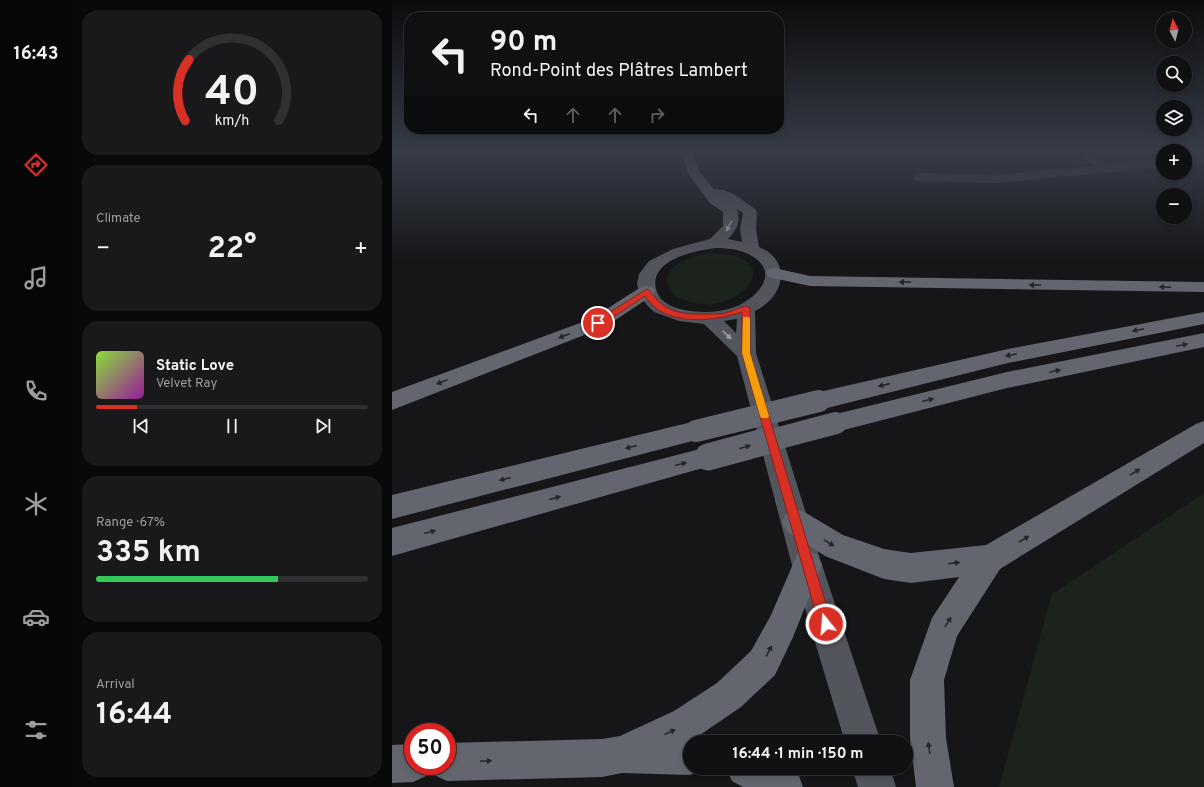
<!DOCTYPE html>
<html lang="en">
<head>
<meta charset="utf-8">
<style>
  body { margin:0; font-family:Overpass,sans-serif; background:#19191b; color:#f1f3f6; height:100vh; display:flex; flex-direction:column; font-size:15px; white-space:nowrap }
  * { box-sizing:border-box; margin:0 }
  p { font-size:13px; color:#9c9d9f }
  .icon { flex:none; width:22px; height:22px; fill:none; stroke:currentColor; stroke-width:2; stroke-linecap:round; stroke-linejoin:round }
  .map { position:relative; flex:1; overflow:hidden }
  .drawer { display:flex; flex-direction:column; gap:10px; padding:10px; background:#09090a; width:320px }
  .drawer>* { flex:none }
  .top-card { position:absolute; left:12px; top:12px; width:380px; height:122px; border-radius:16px; box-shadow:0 2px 6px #0003,0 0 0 1px #303032; background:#101012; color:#f1f3f6; overflow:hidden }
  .needle { width:26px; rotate:354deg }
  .tools { position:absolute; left:764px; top:12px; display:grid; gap:8px }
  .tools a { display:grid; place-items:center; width:36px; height:36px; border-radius:50%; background:#101012; box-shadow:0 2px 6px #0003,0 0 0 1px #303032; font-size:20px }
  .speed { position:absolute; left:12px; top:723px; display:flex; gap:8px; font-size:20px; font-weight:700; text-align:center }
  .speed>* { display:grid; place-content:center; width:52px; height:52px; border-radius:50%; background:#101012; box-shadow:0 2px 6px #0003,0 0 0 1px #303032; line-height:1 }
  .speed .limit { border:6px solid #d22; background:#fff; color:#111 }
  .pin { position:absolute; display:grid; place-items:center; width:34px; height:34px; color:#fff; margin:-17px; border:2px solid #fff; border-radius:50%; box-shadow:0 1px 4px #0007 }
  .me { position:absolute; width:44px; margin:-22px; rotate:343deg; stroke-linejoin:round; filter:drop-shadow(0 0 3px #0008) }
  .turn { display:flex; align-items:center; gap:14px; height:84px; padding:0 20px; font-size:18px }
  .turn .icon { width:52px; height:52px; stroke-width:2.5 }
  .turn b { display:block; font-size:28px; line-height:34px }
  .lanes { display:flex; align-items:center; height:38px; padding:0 20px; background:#0003; justify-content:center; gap:20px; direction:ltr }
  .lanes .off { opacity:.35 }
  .big { font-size:30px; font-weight:700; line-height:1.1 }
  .drawer .tile { flex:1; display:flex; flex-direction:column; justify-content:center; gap:6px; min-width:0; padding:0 14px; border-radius:16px; background:#19191b }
  .drawer .dial { align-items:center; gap:0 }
  .dial svg { height:104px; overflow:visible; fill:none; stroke:#303032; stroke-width:7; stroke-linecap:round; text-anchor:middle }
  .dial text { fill:#f1f3f6; stroke:none }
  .song { display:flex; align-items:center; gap:12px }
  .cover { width:48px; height:48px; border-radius:6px; background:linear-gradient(135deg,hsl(90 70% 55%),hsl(300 70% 35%)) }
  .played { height:4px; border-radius:2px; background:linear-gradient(90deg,#d93025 15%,#303032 15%) }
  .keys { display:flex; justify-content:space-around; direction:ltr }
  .heat { display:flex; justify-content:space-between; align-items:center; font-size:22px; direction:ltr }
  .charge { height:6px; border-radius:3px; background:linear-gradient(90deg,#34c759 67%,#303032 0) }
  .trip { position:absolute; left:291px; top:735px; width:230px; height:40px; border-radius:20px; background:#101012; box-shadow:0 2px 6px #0003,0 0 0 1px #303032; font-weight:700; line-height:40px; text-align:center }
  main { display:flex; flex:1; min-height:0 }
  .tab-bar { display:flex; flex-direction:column; width:72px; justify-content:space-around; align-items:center; background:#060607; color:#9c9d9f }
  .tab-bar .icon { width:28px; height:28px }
  .tab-bar .selected { color:#d93025 }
  .tab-bar b { font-size:18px; color:#f1f3f6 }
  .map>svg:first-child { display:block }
  .green { fill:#1c231d }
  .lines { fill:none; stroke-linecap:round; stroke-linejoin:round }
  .minor { fill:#37383d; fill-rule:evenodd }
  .major { fill:#53555c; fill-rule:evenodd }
  .highway { fill:#63666e; fill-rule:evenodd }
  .highway-bridge-far1 { stroke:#63666e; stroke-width:22 }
  .highway-bridge { stroke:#63666e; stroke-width:27 }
  .oneway { fill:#979ba6 }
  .oneway2 { fill:#26262a }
  .route { fill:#d93025; stroke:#8d1f18 }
  .slow { fill:#f59e0b }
</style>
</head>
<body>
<main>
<nav class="tab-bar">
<b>16:43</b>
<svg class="icon selected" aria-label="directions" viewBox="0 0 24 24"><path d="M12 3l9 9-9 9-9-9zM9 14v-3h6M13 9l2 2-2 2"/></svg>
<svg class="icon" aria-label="music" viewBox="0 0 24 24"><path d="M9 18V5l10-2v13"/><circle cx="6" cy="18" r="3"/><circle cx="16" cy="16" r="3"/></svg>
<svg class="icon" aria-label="phone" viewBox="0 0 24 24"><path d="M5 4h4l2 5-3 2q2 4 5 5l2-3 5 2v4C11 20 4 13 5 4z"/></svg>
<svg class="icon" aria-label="climate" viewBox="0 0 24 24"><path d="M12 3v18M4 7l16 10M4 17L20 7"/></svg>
<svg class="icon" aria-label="car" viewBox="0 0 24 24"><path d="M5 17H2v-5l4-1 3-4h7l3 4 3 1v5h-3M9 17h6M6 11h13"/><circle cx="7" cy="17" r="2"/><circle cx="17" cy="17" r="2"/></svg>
<svg class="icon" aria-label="filters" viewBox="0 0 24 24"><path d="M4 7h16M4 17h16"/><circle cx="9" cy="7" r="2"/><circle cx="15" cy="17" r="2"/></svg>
</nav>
<section class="drawer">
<div class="tile dial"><svg viewBox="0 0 100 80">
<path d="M14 69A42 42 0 1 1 86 69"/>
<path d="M14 69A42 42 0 0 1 17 22" stroke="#d93025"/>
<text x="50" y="56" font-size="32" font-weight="700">40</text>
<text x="50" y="72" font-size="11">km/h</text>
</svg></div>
<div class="tile"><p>Climate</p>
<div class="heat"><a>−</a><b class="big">22°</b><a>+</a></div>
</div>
<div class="tile">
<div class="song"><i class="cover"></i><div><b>Static Love</b><p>Velvet Ray</p></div></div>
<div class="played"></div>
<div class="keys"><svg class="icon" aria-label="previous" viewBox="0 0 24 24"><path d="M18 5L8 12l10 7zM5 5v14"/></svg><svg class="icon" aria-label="pause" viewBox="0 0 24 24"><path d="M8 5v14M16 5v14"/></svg><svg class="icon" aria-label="next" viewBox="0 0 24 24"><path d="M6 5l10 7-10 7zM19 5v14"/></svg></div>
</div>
<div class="tile"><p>Range · 67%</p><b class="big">335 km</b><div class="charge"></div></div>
<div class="tile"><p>Arrival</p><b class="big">16:44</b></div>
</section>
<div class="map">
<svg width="812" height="787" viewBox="0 0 812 787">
  <rect width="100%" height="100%" fill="#161618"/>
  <path class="green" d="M320,253C403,256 344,321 293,300C285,297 278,294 276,285C270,263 305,255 320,253Z
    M812,493V787H607L660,594Z"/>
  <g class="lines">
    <path class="minor" d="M684,152H698L716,165L771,159V167L605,183L528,181L523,180L522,177L523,174L528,173L605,175L702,166Z
      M812,155V163L793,165V157Z"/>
    <path class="major" d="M289,152H301L307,171L322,190C336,187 352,202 363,209L365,212L364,229L367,247C401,261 392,297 363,311L364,353L430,565L489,742H453L400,565L345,356L312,324L287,321L262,312L255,305L249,297L245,284L247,274L257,261L281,249L318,239L331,226V212L318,203L297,175ZM345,209L351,213L348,229L350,242L336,239C345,230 349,222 345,209ZM323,248C335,248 348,249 358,255C390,272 365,298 343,307C327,313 308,313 292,310C282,308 269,303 265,292C254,261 300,251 323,248ZM344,319H345L344,333L332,321Z
      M460,768H498L504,787H466Z"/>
    <path class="highway" d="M382,268L418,276L812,282V292L418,286L376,277L374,273L376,269Z
      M255,286L261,287L264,291L261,295L213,327L0,410V392L199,319L249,287Z
      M812,312V324L616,363L427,410L419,407L416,401L419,395L427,392L616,349Z
      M812,333V347L615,388L444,432L436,430L432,423L436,416L444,414L615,372Z
      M304,421L312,424L316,431L312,438L0,519V495Z
      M812,421V443L608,569L565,636L552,680L554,738L562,787H524L518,738V680L540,618L567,577L519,583L492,579L433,556L394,531L390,522L394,513L404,509L414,513L451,535L492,549L519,553L594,545L804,424Z
      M316,447L325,450L328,457L325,464L0,556V528Z
      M415,550L425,555L430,565L401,637L383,675L349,707L302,739L309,742H298V768H312L311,769L298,775L230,773L210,777L55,781L42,775L38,767L34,776L21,782L0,783V745L21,744V766H55V743L210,739L228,736L282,711L325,683L359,651L379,615L405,555Z
      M334,768H394L406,773L411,787H351L340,781Z"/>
    <path class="highway-bridge-far1" d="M304,431L427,401
      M372,442L444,423"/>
    <path class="highway-bridge" d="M316,457L375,441"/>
  </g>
  <defs><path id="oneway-solid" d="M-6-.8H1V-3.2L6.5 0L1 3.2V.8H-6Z"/></defs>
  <g class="oneway">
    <use href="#oneway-solid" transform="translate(337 226) rotate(118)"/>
    <use href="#oneway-solid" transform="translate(335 335) rotate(43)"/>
  </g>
  <g class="oneway2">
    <use href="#oneway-solid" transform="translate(513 282) rotate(-179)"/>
    <use href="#oneway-solid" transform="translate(643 285) rotate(-179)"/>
    <use href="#oneway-solid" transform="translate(773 287) rotate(-179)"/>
    <use href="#oneway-solid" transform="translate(746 330) rotate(169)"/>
    <use href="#oneway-solid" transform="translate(172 336) rotate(159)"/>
    <use href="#oneway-solid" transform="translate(790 345) rotate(-12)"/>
    <use href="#oneway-solid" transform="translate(619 355) rotate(168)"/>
    <use href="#oneway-solid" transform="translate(663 371) rotate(-12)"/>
    <use href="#oneway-solid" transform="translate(50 382) rotate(159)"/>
    <use href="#oneway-solid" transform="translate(492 385) rotate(167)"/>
    <use href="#oneway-solid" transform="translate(536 400) rotate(-14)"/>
    <use href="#oneway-solid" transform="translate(239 447) rotate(166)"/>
    <use href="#oneway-solid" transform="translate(353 447) rotate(-15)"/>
    <use href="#oneway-solid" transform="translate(289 464) rotate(-15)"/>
    <use href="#oneway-solid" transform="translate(743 472) rotate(-31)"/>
    <use href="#oneway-solid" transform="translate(113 479) rotate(166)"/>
    <use href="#oneway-solid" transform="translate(163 498) rotate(-15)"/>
    <use href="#oneway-solid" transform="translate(38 532) rotate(-15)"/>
    <use href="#oneway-solid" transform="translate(632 539) rotate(-31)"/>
    <use href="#oneway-solid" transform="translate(437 543) rotate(32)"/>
    <use href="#oneway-solid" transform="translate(562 563) rotate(-7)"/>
    <use href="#oneway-solid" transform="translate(556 622) rotate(-58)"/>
    <use href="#oneway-solid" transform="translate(377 651) rotate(-62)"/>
    <use href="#oneway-solid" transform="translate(278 732) rotate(-25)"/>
    <use href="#oneway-solid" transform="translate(537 748) rotate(-98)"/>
    <use href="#oneway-solid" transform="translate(94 761) rotate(-2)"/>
  </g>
  <linearGradient id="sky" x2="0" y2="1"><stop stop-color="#0c0c0d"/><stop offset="0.58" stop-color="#363c48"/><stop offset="1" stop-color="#363c48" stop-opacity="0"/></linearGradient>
  <rect width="812" height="262" fill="url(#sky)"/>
  <path class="route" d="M255,289L257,290C272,312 289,315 314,314C319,314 325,314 330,314C338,312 346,308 354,306L358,308V353L440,624L439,629L434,630L429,629L427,624L350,353V312C321,322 271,327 253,296L209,325H204V321Z"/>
  <path class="slow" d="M351,317H357L358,319V353L377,416L376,418H369L368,416L350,353Z"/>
</svg>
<div class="tools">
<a><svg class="needle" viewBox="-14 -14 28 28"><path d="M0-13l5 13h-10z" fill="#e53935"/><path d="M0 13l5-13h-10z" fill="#9c9d9f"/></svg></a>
<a><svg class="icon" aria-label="search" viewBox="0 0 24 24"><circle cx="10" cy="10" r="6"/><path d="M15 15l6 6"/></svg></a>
<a><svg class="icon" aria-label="layers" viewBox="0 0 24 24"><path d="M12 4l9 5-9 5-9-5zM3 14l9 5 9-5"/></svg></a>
<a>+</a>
<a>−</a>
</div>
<div class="speed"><div class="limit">50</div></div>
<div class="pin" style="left:206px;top:323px;background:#d93025"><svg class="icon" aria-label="arrive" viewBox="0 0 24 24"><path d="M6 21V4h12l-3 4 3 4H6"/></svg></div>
<svg class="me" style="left:434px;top:624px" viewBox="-20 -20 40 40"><circle r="17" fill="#d93025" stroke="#fff" stroke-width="3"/><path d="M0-11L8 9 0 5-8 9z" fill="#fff"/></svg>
<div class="trip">16:44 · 1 min · 150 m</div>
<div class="top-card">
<div class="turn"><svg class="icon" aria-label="left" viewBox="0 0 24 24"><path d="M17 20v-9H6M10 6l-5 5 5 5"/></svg><div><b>90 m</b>Rond-Point des Plâtres Lambert</div></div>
<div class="lanes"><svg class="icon" aria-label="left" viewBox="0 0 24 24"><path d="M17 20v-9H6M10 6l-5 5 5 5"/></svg><svg class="icon off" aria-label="ahead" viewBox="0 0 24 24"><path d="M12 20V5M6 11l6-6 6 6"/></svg><svg class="icon off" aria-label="ahead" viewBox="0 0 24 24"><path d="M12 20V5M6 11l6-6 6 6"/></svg><svg class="icon off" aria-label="right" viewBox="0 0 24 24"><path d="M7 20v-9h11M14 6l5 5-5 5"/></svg></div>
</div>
</div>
</main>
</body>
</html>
